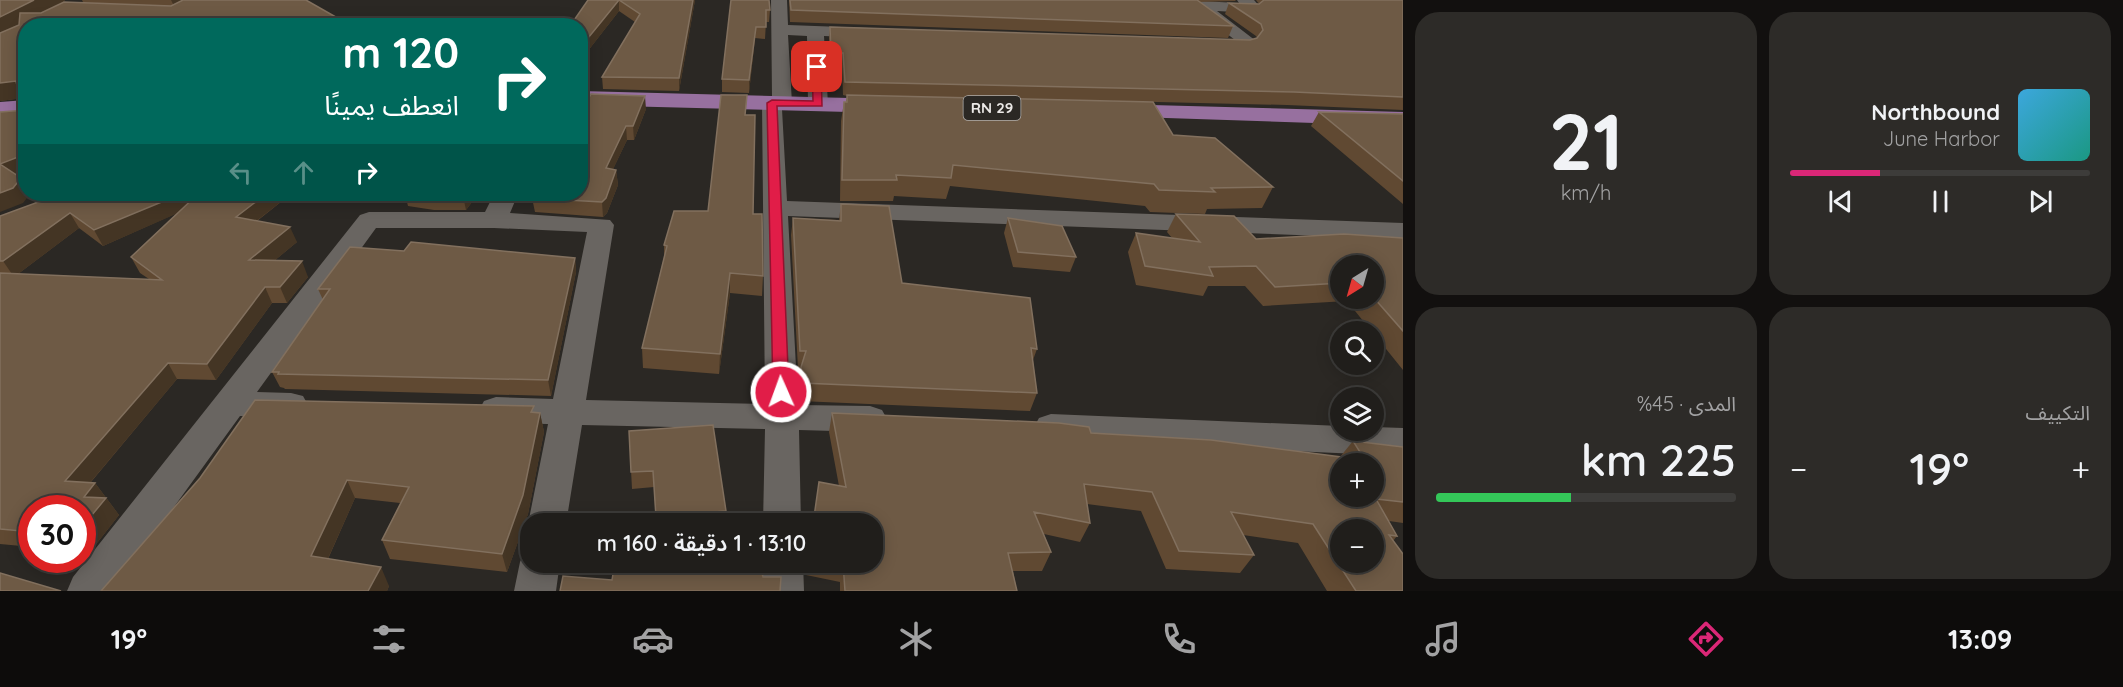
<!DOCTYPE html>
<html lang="ar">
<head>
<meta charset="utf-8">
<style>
  body { margin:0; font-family:Quicksand,"Noto Sans Arabic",sans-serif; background:#2d2b28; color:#f1f3f6; direction:rtl; height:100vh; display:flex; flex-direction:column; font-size:22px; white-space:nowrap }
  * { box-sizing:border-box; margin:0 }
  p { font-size:20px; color:#a2a2a3 }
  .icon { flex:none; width:33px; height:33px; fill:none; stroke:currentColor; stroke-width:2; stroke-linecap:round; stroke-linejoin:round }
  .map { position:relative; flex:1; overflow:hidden; direction:ltr }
  .panel { display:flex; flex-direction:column; gap:12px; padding:12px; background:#12100f; width:720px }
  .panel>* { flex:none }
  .hud { position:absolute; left:18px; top:18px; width:570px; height:183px; border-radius:24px; box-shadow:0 3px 15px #0003,0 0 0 2px #3d3c3a; direction:rtl; background:#00695c; color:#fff; overflow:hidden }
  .needle { width:39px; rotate:217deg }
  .tools { position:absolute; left:1330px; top:255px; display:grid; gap:12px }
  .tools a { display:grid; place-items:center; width:54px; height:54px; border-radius:50%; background:#201e1b; box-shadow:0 3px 15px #0003,0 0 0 2px #3d3c3a; font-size:30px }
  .speed { position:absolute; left:18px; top:495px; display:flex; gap:12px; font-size:30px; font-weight:700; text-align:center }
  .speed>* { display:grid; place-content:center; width:78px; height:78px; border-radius:50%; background:#201e1b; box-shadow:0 3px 15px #0003,0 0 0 2px #3d3c3a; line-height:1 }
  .speed .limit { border:9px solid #d22; background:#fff; color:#111 }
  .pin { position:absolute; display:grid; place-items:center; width:51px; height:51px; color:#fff; margin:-26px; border-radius:12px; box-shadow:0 3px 9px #0006 }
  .me { position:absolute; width:66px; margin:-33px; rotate:358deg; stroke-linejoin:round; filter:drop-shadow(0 0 4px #0008) }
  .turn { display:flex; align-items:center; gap:21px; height:126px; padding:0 30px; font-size:27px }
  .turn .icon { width:78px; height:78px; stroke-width:2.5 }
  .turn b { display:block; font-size:42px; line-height:51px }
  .lanes { display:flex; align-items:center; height:57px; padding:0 30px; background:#0003; justify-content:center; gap:30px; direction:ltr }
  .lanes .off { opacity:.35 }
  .big { font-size:45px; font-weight:600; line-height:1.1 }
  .panel .tile { flex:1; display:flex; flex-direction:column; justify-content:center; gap:9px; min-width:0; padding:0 21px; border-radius:24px; background:#2d2b28 }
  .panel .dial { align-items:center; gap:0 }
  .dial b { font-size:78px; line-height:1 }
  .song { display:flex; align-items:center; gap:18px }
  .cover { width:72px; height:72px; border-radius:9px; background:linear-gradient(135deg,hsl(200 70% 55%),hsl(170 70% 35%)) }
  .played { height:6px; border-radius:3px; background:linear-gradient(90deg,#db2777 30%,#3d3c3a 30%) }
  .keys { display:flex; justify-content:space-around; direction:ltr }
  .heat { display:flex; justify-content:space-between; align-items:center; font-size:33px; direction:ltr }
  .charge { height:9px; border-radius:4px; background:linear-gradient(90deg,#34c759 45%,#3d3c3a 0) }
  .panel .tiles { flex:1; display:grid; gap:12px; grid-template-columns:repeat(2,1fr) }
  .trip { position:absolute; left:520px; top:513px; width:363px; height:60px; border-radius:24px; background:#201e1b; box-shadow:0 3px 15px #0003,0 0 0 2px #3d3c3a; font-weight:600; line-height:60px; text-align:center; direction:rtl }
  .menu { display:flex; height:96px; justify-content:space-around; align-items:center; background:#0d0c0b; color:#a2a2a3 }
  .menu .icon { width:42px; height:42px }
  .menu .selected { color:#db2777 }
  .menu b { font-size:27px; color:#f1f3f6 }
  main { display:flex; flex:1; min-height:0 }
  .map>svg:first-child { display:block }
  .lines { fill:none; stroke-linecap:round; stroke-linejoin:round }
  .minor { fill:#696561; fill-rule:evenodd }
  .primary { fill:#97709f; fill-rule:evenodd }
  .wall { fill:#604932; fill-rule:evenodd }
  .shaded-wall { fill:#443524 }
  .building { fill:#6e5a45; stroke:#82705e; stroke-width:1.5; fill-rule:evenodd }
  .route { fill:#e11d48; stroke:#92132f; stroke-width:1.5 }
  .labels { text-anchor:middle; stroke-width:6; stroke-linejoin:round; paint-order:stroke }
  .shield { fill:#2b2824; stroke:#b1aeac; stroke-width:1.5 }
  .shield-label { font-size:15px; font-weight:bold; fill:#ebe8e6 }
</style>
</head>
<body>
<main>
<section class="panel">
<div class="tiles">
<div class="tile">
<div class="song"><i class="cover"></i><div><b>Northbound</b><p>June Harbor</p></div></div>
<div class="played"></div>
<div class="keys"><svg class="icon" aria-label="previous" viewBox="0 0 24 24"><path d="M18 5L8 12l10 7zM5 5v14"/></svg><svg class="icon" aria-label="pause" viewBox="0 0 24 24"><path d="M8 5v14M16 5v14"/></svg><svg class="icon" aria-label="next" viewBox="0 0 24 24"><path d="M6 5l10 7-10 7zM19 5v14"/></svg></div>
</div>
<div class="tile dial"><b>21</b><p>km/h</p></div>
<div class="tile"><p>التكييف</p>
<div class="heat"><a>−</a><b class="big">19°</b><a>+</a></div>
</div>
<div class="tile"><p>المدى · 45%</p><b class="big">225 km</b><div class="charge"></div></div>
</div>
</section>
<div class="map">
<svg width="1403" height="591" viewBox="0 0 1403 591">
  <rect width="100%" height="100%" fill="#2b2824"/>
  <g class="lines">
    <path class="minor" d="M771,0H787L788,25L869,28L877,33L869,38L824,36L828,104L825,108H811L808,104L807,36L788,35L792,103L789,107L782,109L787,201L1403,223V239L788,216L798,405L870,406L882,410L887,419L882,428L870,432L799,430L801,524H763L765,429L582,425L566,524H531V531L528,524L548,424L496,423L484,419L479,410L484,401L496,397L553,399L587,232L494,228H376L257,392L291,393L303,396L308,405L303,414L291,417L240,416L113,591H67L73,577L360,215L369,212H485L494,194H518L510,213L610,220L614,225L586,400L765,404L762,103L765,99L772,97Z
      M1237,0H1254L1261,8L1253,13L1217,11L1256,41C1247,54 1224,51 1209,48L1206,44L1209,40H1235L1191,6L1199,1L1239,3Z
      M1051,414L1341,426V430H1374V427L1403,428V456L1051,440L1039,436L1034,427L1039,418Z
      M531,547V562H560L556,591H514L520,562L526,549Z
      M763,562H803L804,591H762Z"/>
    <path class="primary" d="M580,91L888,99L896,101L900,106L896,111L888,113L580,105Z
      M26,100V114L0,116V102Z
      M1114,104L1403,112V126L1106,116L1102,111L1106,106Z"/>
  </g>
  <path class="wall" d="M0,0H65L63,2H83L82,0H306L348,24V26H26V103L23,98L0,101Z
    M588,0H695L679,91L603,89L602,77L635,22L619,11L580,61V26Z
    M731,0L770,10L769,22H766L765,39L755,38L749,93L722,92V79Z
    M789,0H1236L1235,1L1199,2L1233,26L1228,38L790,22Z
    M1256,0H1403V110L1287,105L1074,100L1173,135L1273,187L1262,208L1207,209L1205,214L1150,212L1145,206L950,186L946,199L894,196L893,201H840L841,121L844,102H846L847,96L843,95L842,66L829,65V38L830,27L1250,40L1257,38L1256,36L1225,14L1229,3L1259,4Z
    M646,109L634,140H627L613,169L616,170L618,185L607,213L603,217L535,212L532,198L580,194V112Z
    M1319,112L1403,114V204L1311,126Z
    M60,194H291L257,221L297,242L274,261L308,277L287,303H272L216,380L177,379L91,482L95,483L119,515L90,552L82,551V508H32V547L0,544V216ZM177,213L131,257L140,273L149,279L18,274L79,228L103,246Z
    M405,194H478L466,210H434L408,206Z
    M841,204L902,283L1037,349L1033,360L1037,393L1030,411L800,401L799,385L801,369H798L791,235L793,218L839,220Z
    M708,211L753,214L763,276L762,296L730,293L719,374L643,368L642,348L664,257V245Z
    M1176,214L1256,239L1403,238V370L1374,334V332H1372L1347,301L1263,306L1245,286H1208L1203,296L1136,285L1128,252L1136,233L1172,238L1167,232ZM1341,266H1374V298H1341Z
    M1008,218L1076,257L1070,272L1013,267L1004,233Z
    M404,251L575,258L576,272L551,396L285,389L284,388L280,387L272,372L323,300L318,289Z
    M536,413H540L544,432L528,514L507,572L390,559L382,540L400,503L355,498L328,559L389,586L387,591H101L200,478Z
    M832,413L1091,433L1340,457L1353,441L1403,447V523L1389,521L1397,536L1393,541L1403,591H1327L1298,543L1243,535L1254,555L1240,573L1166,569L1141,511L1087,504L1090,523L1080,542L1044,534L1051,552L1042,571H1013L1017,591H840V582L806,575L808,562H873L839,486L829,432Z
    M629,431L726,511L725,524H656L654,487L632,489Z"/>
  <path class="shaded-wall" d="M34,0H65L61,4L0,36V17Z
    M171,0H186L174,6Z
    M619,0V11L580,61V48Z
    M693,0H695L679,91V78Z
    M756,27L755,38L749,93V80Z
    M16,81L18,90L23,98L0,101V83Z
    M645,96L646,109L634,140L633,126Z
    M626,126L627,140L607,182L606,168Z
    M26,154V172L9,179L0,164Z
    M616,170L618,185L607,213L603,217L602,202Z
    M21,178L26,185V194H30L23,203L0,212V193Z
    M181,194H218L219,195L103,246L94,230Z
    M266,194H291L242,232L236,217Z
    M464,194H478L466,210L463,196Z
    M70,213L79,228L14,277L3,261Z
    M290,227L297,242L256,276L249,260Z
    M575,258L576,272L551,396L548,380Z
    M302,261L308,277L287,303L280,287Z
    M730,273V293L719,374L720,354Z
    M265,287L272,303L216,380L207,364Z
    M168,363L177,379L78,497L65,481Z
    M540,413L544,432L528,514L507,572L502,554Z
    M347,480L355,498L321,574L311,556Z
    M95,483L119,515L90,552L82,543L84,497Z
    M381,567L389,586L387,591H368Z"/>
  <path class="building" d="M0,0H34L0,17Z
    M183,0H306L348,24L343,26H26V92L18,90L16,81L0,83V33L19,25L20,13H41L64,2L171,6Z
    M588,0H693L679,78L602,77L640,14L619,0L580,48V26H570Z
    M731,0H769L770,10H766V27H756L749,80L722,79Z
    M790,0H1197L1233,26L791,10Z
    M1264,0H1403V97L1294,92L845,82L843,53H831L830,27L1250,40L1257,38L1263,30L1261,24L1229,3L1259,4Z
    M385,22H450L447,26H381Z
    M591,94L645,96L633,126H626L606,168L616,170L606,198L602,202L532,198L537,194H580V153L583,151H580V112Z
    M721,95H747L745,115H755L753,214H762L763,276L730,273L720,354L642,348L667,246L664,245L674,211H708Z
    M847,95L1153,102L1173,135L1215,138L1273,187L1211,188L1215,192L1159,190L1154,184L953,165L951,178L896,175L897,180H842L844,102H847Z
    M26,110V154L0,164V112Z
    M1319,112L1403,114V181Z
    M0,164L21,178L13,188L0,193Z
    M60,194H181L94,230L70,213L3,261H0V216Z
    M198,194H266L236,217L290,227L249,260L302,261L280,287H265L207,364L168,363L65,481L95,483L84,497L106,498L82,527V508H32V532L0,529V273L162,280L131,257Z
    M416,194H464L463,196H430Z
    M841,204L889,206L902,283L1030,298L1037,349L1031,348L1037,393L802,383L801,367L806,351H800L793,218L841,221Z
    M1176,214L1234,216L1256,239L1344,234L1403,238V331L1374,298V266H1341V283L1275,287L1256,266L1209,267L1213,276L1145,266L1136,233L1200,242Z
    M1008,218L1062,226L1076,257L1018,252Z
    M411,242L575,258L548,380L278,374L279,372H272L330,289H318L350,247L404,251Z
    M255,400L534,406L531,412L540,413L523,495L502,554L382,540L409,487L347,480L311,556L381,567L368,591H101L200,478Z
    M832,413L1059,423L1089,427L1091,433L1211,440L1365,460L1353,441L1403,447V502L1376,499L1397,536L1389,535L1403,554V591H1356L1313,524L1231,512L1254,555L1179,551L1152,492L1084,484L1090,523L1034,512L1051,552L1008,553L1017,591H845L843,563L840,562H873V524H813L819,482L846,487ZM1341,464H1374V496H1341ZM1341,530H1374V562H1341Z
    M713,425L726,511L656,517L653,471L631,472L629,431Z
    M615,562H718L761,569L763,577H781L780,591H560L563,576L612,580Z
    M0,573L61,591H0Z"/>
  <path class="route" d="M817,65L821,67L822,106H777L789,392L786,396H775L773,392L767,103L772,100L813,101L812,67Z"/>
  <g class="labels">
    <rect class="shield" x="963.5" y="96" width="57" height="24" rx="4.5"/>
    <g class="shield-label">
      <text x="992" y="113">RN 29</text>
    </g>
  </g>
</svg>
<div class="tools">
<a><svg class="needle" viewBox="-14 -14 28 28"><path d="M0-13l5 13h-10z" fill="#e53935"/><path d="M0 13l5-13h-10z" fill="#a2a2a3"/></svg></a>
<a><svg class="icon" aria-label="search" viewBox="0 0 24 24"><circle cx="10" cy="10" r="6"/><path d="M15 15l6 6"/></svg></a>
<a><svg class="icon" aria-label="layers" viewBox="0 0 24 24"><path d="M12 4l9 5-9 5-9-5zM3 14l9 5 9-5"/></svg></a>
<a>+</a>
<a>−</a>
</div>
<div class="speed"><div class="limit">30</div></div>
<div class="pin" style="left:817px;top:67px;background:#d93025"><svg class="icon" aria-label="arrive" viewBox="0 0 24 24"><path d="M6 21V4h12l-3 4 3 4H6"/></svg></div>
<svg class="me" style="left:781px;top:392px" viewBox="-20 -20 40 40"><circle r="17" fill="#e11d48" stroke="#fff" stroke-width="3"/><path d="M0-11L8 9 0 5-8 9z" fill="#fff"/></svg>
<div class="trip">13:10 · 1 دقيقة · 160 m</div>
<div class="hud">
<div class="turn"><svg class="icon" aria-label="right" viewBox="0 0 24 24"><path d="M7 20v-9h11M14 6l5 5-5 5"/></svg><div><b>120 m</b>انعطف يمينًا</div></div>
<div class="lanes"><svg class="icon off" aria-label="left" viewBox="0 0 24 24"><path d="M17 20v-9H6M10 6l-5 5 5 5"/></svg><svg class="icon off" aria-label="ahead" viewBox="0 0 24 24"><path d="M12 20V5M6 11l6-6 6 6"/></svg><svg class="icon" aria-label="right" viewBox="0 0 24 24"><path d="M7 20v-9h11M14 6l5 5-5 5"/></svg></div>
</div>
</div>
</main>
<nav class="menu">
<b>13:09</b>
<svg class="icon selected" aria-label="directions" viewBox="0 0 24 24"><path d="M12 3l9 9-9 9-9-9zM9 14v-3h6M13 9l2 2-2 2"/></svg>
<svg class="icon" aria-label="music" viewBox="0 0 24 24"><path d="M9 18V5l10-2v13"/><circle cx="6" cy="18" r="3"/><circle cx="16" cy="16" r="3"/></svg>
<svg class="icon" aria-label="phone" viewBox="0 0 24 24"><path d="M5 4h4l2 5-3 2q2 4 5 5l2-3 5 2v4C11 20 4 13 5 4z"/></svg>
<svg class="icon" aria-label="climate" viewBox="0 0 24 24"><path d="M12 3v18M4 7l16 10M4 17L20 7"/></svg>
<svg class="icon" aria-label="car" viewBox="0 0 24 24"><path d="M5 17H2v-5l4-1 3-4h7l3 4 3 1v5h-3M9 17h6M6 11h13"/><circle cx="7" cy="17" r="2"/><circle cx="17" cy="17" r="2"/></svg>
<svg class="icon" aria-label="filters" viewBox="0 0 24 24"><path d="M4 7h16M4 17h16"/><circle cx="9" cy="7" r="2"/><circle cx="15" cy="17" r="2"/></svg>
<b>19°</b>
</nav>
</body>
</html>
